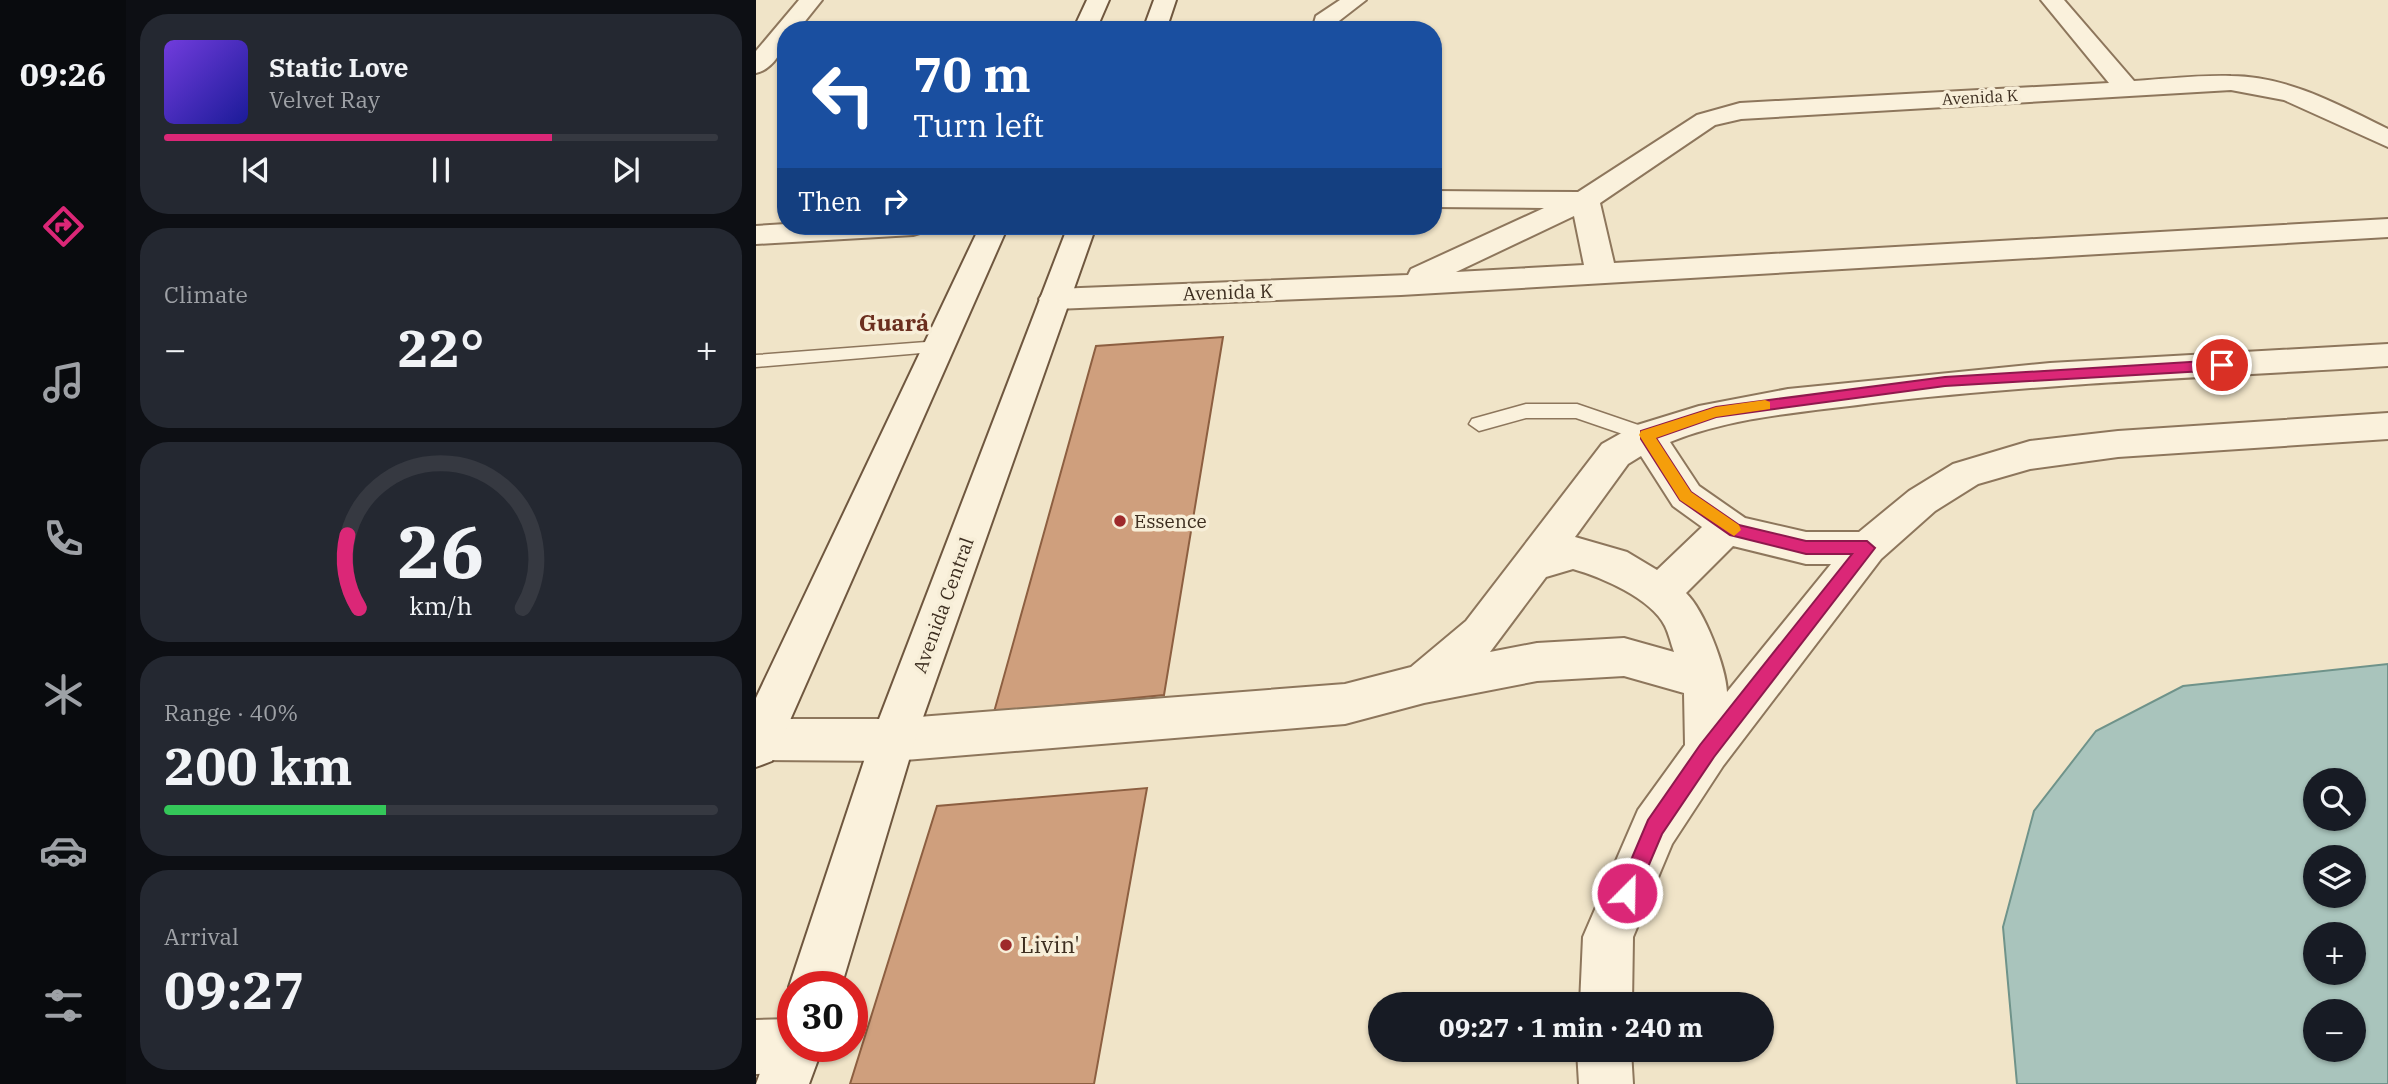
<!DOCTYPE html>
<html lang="en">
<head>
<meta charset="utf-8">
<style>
  body { margin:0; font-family:"IBM Plex Serif",serif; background:#242831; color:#f1f3f6; height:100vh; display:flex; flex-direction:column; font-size:26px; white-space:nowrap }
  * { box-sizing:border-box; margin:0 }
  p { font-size:23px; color:#9ea1a6 }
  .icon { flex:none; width:38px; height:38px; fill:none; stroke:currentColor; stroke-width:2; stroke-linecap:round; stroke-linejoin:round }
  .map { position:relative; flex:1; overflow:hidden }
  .sheet { display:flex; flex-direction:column; gap:14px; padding:14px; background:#0d0f14; width:630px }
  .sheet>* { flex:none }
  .top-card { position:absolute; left:21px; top:21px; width:665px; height:214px; border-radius:28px; box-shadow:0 2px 5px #0004; background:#1a4fa0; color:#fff; overflow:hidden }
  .tools { position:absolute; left:1547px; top:768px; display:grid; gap:14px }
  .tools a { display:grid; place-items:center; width:63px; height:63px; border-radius:50%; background:#171b24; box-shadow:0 2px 5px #0004; font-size:35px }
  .speed { position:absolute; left:21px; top:971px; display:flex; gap:14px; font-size:35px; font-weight:700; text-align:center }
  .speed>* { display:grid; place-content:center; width:91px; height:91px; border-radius:50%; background:#171b24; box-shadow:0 2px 5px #0004; line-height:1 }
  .speed .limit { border:10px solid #d22; background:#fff; color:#111 }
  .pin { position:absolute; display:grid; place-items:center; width:60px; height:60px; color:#fff; margin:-30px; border:4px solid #fff; border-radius:50%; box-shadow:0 2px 7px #0007 }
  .me { position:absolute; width:77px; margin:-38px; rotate:23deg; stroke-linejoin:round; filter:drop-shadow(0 0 5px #0008) }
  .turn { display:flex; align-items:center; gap:24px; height:147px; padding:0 21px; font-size:32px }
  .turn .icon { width:91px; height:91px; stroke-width:2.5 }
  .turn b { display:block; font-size:49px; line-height:60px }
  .then { display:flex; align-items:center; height:66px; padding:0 21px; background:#0003; gap:14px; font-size:26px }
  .big { font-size:52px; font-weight:700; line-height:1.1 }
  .sheet .tile { flex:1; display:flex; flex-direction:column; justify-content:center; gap:10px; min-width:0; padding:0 24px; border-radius:28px; background:#242831 }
  .sheet .dial { align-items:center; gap:0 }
  .dial svg { height:182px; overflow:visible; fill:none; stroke:#363941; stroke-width:7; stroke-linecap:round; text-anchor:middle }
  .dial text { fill:#f1f3f6; stroke:none }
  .song { display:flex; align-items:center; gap:21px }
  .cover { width:84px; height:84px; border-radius:10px; background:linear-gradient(135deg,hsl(260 70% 55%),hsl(240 70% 35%)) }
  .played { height:7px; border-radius:4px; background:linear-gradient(90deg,#db2777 70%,#363941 70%) }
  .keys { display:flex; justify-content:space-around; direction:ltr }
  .heat { display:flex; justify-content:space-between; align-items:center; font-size:38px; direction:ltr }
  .charge { height:10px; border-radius:5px; background:linear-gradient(90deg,#34c759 40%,#363941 0) }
  .trip { position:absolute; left:612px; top:992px; width:406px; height:70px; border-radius:35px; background:#171b24; box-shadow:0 2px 5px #0004; font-weight:700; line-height:70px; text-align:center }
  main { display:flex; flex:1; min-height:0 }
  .menu { display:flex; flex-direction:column; width:126px; justify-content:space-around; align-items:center; background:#090b0e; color:#9ea1a6 }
  .menu .icon { width:49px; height:49px }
  .menu .selected { color:#db2777 }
  .menu b { font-size:32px; color:#f1f3f6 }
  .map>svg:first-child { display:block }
  .water { fill:#a9c4bc; stroke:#6f938a; stroke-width:2; fill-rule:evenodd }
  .building { fill:#cf9f7d; stroke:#8d5f41; stroke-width:2 }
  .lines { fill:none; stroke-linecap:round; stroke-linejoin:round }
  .lane-casing { stroke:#8d765c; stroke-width:3 }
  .street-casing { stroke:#8d765c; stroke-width:4 }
  .secondary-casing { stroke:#6f573f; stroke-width:4 }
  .lane { fill:#faf1dc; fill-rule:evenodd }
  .street { fill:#faf1dc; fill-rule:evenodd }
  .secondary { fill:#faf1dc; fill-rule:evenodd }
  .route { fill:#db2777; stroke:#8e194d; stroke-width:2 }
  .slow { fill:#f59e0b }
  .poi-dot { fill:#9e2a2b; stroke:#f7eed8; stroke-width:2.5 }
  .labels { text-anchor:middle; stroke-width:7; stroke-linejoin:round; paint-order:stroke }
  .far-street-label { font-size:16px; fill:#3d2e20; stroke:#f7eed8 }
  .street-label { font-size:19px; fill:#3d2e20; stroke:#f7eed8 }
  .poi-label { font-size:19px; fill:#3d2e20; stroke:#f7eed8; text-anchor:start }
  .quarter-label { font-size:23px; font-weight:bold; fill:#6b2e1e; stroke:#f7eed8 }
  .near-poi-label { font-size:23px; fill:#3d2e20; stroke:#f7eed8; text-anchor:start }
</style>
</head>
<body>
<main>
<nav class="menu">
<b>09:26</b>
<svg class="icon selected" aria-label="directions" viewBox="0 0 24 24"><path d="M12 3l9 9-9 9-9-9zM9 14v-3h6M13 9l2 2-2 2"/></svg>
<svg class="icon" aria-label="music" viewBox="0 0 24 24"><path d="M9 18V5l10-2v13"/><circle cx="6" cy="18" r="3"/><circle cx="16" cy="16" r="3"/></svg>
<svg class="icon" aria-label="phone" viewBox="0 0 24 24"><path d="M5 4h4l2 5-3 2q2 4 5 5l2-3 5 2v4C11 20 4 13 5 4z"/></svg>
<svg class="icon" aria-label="climate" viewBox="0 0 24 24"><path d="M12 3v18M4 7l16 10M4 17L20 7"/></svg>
<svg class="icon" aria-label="car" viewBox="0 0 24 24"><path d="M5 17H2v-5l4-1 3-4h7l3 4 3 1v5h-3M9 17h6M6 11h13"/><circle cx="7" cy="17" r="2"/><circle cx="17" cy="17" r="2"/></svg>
<svg class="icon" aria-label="filters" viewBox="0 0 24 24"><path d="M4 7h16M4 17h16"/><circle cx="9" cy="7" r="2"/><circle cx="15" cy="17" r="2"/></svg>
</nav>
<section class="sheet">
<div class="tile">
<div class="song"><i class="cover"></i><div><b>Static Love</b><p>Velvet Ray</p></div></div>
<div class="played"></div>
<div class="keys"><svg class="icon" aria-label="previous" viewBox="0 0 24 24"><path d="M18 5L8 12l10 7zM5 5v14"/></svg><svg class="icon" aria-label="pause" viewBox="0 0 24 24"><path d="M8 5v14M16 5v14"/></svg><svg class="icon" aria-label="next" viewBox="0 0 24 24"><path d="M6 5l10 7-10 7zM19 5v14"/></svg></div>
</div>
<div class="tile"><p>Climate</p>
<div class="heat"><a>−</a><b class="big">22°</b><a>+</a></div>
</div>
<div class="tile dial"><svg viewBox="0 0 100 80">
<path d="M14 69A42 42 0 1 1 86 69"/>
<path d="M14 69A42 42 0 0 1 9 37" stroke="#db2777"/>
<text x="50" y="56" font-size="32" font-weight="700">26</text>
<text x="50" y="72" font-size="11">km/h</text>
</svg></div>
<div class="tile"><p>Range · 40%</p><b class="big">200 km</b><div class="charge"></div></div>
<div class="tile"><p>Arrival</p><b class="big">09:27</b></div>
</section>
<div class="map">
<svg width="1632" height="1084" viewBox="0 0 1632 1084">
  <rect width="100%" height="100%" fill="#f0e4c8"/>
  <path class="water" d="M1632,664V1084H1261L1247,927L1278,811L1340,731L1427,686ZM1559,780H1598V819H1559ZM1559,858H1598V896H1559ZM1559,934H1598V973H1559ZM1559,1012H1598V1050H1559Z"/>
  <path class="building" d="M467,337L408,695L238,712L340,346Z
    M391,788L338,1084H94L181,806Z"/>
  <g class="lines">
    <defs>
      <path id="lane" d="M183,341L192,347L189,351L0,367V355Z
        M770,404H821L897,430L900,435L890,442L820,418H770L723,431L713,424L716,419Z"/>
      <path id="street" d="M43,0H66L42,30H30C30,47 18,69 0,73V51Z
        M584,0H610L579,24V30H556L560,16Z
        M1285,0H1308L1378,81C1410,79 1442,75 1475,76C1531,76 1583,105 1632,129V147L1528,100L1475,90L985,119L959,125L844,203L858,263L1632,219V237L645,295L299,309L288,306L283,299L288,292L299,289L652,275L655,269L788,208L677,207V191L822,192L941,115L984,103L1353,83ZM818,216L828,265L700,272Z
        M30,224V226H171L167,232L157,235L0,244V226Z
        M1632,344V366C1460,377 1288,383 1117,403C1050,412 977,416 914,442L943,486L989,518L1050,532H1103L1153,491L1197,464L1274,441L1362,431L1632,413V439L1362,457L1274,469L1222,484L1179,511L1125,559L967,766L916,844L877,937L876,1004H824L827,937L882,810L929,745L928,693L868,676L781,681L668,703L589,724L137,761L0,760L2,719H137L589,684L655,667L710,621L846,444L878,426L943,406L1032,389L1294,363ZM885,456L917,506L946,527L901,570L871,552L819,537L872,464ZM977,546L1050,564H1075L971,692C970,667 948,610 930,593ZM817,569C845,577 895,598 909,626C913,634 915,644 918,652L868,638L781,643L734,652L790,577Z
        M37,1019V1046H64L56,1065L37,1073L0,1074V1020Z
        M821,1050H875L877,1084H823Z"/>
      <path id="secondary" d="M331,0H353L340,30H317Z
        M398,0H420L410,30H387Z
        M224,226H252L16,761L0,767V698Z
        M312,226H340L159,740L85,987H37V996L33,987L115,740Z
        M37,1020V1046H67L53,1084H0L21,1027Z"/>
    </defs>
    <use href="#lane" class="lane-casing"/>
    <use href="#street" class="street-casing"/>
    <use href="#secondary" class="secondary-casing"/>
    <use href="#lane" class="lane"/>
    <use href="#street" class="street"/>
    <use href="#secondary" class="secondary"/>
  </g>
  <path class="route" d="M1466,360L1473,365L1466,370L1189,386L960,417L900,438L935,492L983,525L1050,541H1111L1119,548L958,757L906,834L878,900L871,903L864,900L861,893L892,820L944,745L1096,554H1050L974,535L924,500L885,439V431L960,407L1189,377Z"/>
  <path class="slow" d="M1009,400L1014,402V409L960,417L900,438L935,492L983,525L985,530L978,536L924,500L883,435L885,431L960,407Z"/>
  <g class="poi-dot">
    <circle cx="364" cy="521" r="7"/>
    <circle cx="250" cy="945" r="7"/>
  </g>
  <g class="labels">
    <g class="far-street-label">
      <text transform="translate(1224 97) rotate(-3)" y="6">Avenida K</text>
    </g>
    <g class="street-label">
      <text transform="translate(472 292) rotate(-2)" y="7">Avenida K</text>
      <text transform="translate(187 605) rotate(-70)" y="7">Avenida Central</text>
    </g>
    <g class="poi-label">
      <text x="378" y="528">Essence</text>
    </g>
    <g class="quarter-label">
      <text x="138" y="331">Guará</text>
    </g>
    <g class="near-poi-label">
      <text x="264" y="953">Livin'</text>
    </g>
  </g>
</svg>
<div class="tools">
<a><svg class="icon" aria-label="search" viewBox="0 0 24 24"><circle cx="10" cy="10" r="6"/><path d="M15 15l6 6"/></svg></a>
<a><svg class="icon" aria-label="layers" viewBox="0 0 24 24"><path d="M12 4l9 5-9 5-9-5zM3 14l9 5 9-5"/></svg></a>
<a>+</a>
<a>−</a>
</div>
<div class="speed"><div class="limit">30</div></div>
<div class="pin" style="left:1466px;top:365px;background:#d93025"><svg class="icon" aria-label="arrive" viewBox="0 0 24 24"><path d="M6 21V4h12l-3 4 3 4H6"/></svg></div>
<svg class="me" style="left:871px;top:893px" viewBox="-20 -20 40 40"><circle r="17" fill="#db2777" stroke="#fff" stroke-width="3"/><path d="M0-11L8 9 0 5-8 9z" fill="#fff"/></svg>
<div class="trip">09:27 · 1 min · 240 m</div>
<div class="top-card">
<div class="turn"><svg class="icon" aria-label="left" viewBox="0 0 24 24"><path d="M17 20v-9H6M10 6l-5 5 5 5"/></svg><div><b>70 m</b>Turn left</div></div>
<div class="then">Then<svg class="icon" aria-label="right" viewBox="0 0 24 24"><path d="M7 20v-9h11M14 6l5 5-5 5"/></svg></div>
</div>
</div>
</main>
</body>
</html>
